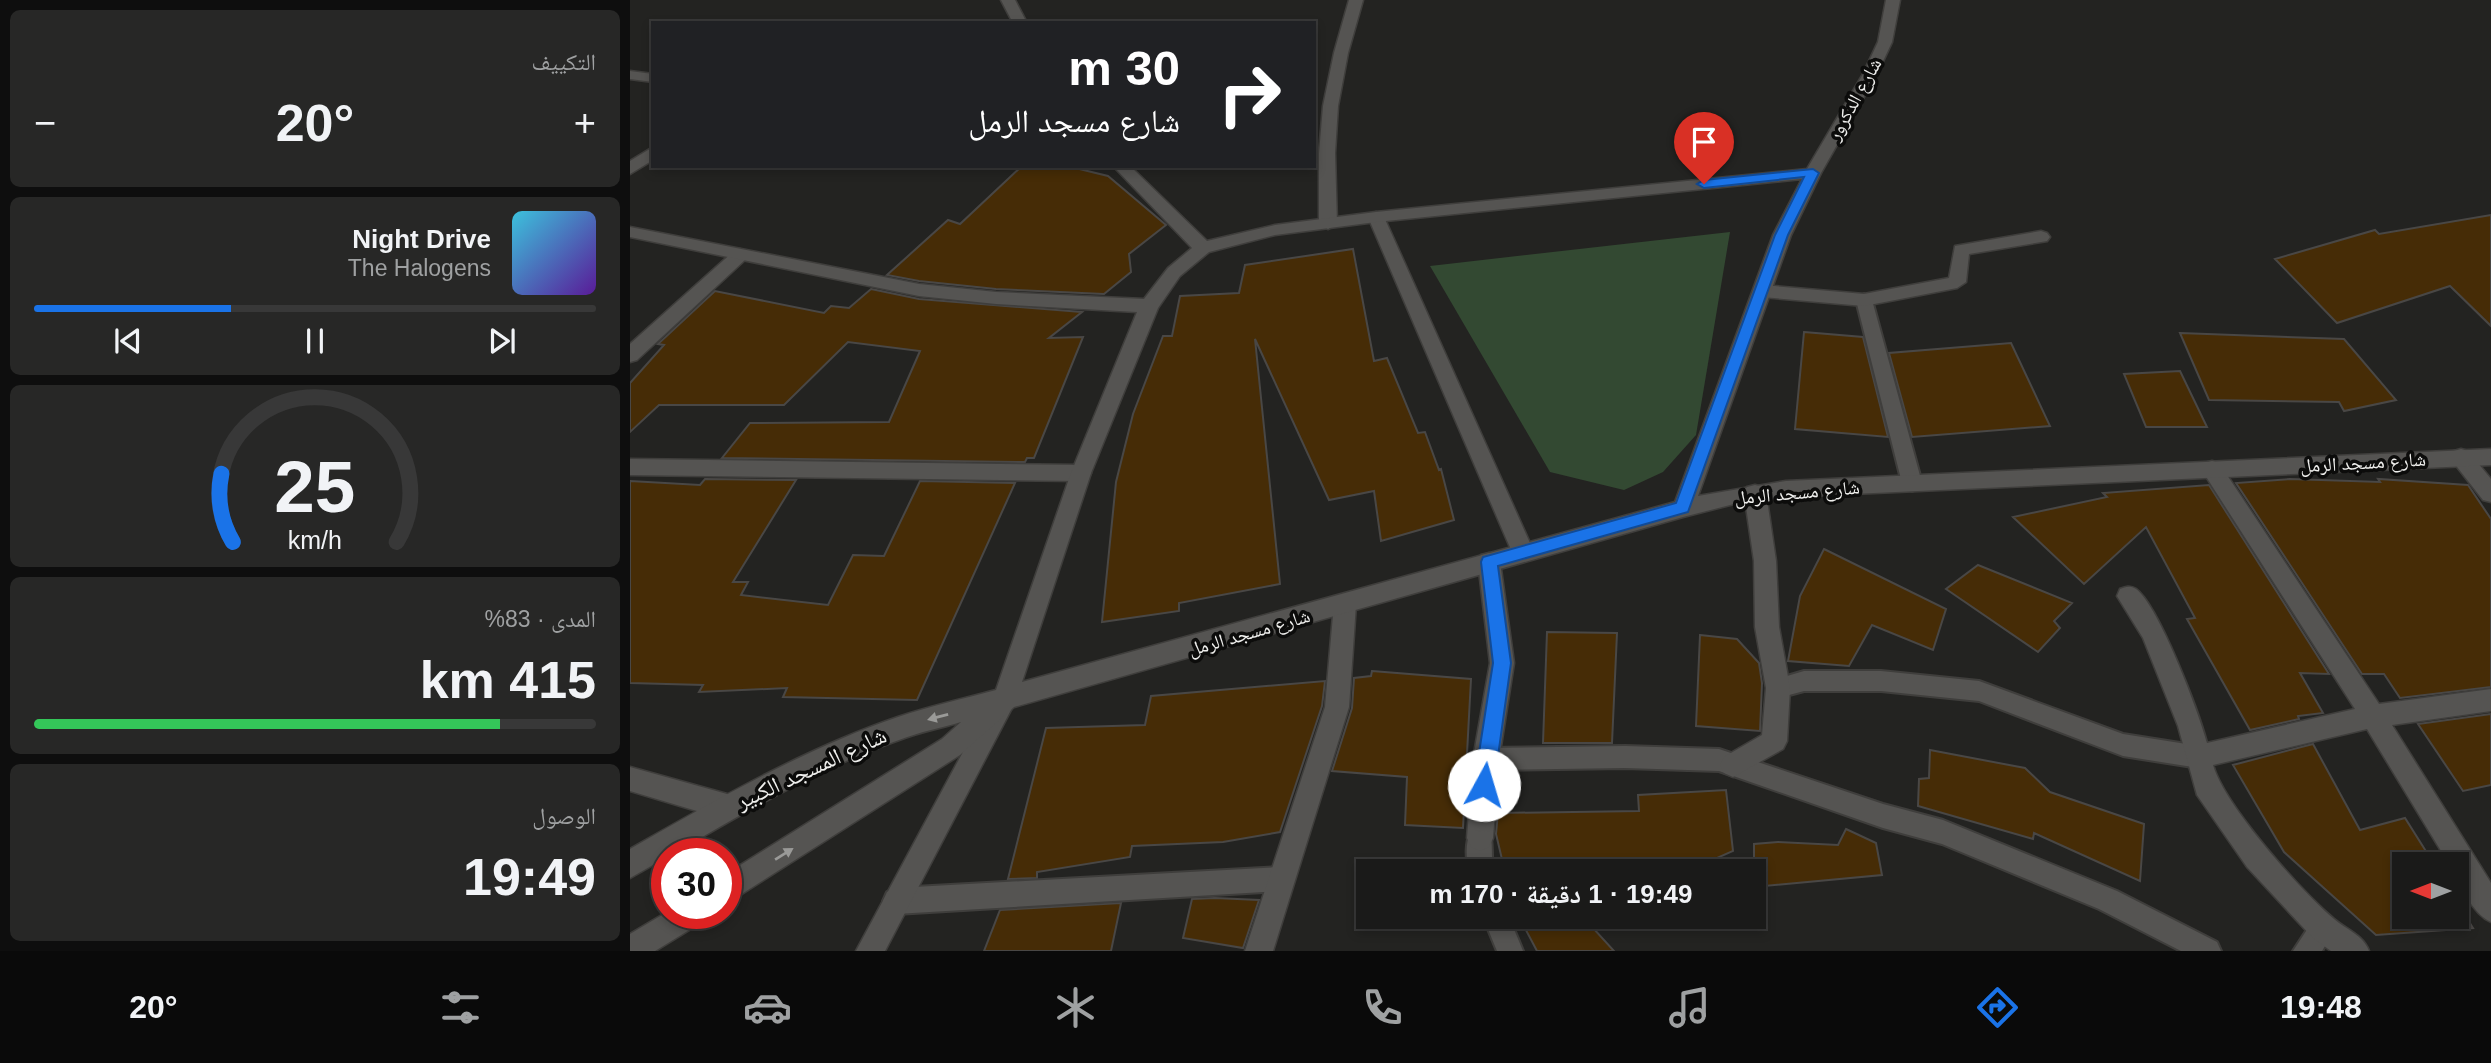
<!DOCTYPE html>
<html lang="ar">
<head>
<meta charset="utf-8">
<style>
  body { margin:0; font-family:Arial,"Noto Naskh Arabic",sans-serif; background:#272726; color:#f1f3f6; direction:rtl; height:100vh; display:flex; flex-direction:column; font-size:26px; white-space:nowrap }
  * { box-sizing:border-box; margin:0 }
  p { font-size:23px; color:#9fa1a2 }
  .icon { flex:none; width:38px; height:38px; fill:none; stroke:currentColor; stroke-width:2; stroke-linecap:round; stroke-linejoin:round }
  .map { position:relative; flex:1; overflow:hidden; direction:ltr }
  .drawer { display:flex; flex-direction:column; gap:10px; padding:10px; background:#0e0e0e; width:630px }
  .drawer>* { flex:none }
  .hud { position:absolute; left:21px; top:21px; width:665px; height:147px; border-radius:0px; box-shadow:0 4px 10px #0003,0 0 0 2px #383838; direction:rtl; background:#202124; color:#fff; overflow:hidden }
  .needle { width:46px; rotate:270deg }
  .buttons { position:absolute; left:1762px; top:852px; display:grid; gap:14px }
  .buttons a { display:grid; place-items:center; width:77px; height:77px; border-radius:0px; background:#1a1a19; box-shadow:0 4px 10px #0003,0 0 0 2px #383838; font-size:35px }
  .speed { position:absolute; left:21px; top:838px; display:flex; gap:14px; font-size:35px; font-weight:700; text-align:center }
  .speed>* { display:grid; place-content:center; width:91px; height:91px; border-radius:50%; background:#1a1a19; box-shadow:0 4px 10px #0003,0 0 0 2px #383838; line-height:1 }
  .speed .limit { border:10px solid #d22; background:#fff; color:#111 }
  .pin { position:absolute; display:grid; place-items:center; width:60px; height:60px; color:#fff; margin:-72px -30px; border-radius:50% 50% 50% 0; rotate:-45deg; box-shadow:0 0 7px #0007 }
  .pin .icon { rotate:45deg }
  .me { position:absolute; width:77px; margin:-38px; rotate:6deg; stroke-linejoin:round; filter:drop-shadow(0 0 5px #0008) }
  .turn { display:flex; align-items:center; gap:24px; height:147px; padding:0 21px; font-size:32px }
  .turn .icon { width:91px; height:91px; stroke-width:2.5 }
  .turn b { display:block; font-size:49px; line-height:60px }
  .big { font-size:52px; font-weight:700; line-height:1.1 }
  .drawer .tile { flex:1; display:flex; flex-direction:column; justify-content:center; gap:10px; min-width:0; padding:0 24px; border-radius:10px; background:#272726 }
  .drawer .dial { align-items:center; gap:0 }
  .dial svg { height:182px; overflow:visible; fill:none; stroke:#383838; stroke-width:7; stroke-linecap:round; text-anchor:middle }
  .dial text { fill:#f1f3f6; stroke:none }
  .song { display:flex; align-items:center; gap:21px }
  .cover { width:84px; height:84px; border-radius:10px; background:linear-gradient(135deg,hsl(190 70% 55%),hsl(270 70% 35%)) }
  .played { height:7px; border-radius:4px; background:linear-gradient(90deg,#1a73e8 35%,#383838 35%) }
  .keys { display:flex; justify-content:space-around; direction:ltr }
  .heat { display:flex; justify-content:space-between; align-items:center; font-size:38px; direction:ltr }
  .charge { height:10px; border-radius:5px; background:linear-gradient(90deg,#34c759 83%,#383838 0) }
  .trip { position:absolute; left:726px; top:859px; width:410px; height:70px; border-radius:0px; background:#1a1a19; box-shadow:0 4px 10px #0003,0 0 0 2px #383838; font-weight:700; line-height:70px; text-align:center; direction:rtl }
  .menu { display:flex; height:112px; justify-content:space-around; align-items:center; background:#0a0a0a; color:#9fa1a2 }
  .menu .icon { width:49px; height:49px }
  .menu .current { color:#1a73e8 }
  .menu b { font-size:32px; color:#f1f3f6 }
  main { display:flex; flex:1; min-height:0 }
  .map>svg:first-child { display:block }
  .green { fill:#334932 }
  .building { fill:#462c06; stroke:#494745; stroke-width:2 }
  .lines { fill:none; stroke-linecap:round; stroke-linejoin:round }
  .service-casing { stroke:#3f3e3c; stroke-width:4 }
  .minor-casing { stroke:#3f3e3c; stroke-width:3 }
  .tertiary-casing { stroke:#3f3e3c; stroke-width:3 }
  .service { fill:#555452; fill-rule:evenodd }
  .minor { fill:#555452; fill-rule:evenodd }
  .tertiary { fill:#555452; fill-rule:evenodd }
  .oneway { fill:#9a9a98 }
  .route { fill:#1a73e8; stroke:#114b97; stroke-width:2 }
  .labels { text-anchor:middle; stroke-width:7; stroke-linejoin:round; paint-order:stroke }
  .street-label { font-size:19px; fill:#efefed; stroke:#0c0c0b }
  .near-street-label { font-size:23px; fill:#efefed; stroke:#0c0c0b }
</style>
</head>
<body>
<main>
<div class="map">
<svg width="1861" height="951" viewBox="0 0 1861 951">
  <rect width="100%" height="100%" fill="#232321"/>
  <path class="green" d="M1100,232L1066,435L1033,472L994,490L920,472L800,266Z"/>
  <path class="building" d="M392,166H437L478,176L536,225L499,254L501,272L474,294L366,289L289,281L257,275L318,220L330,224Z
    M1861,215V326L1820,286L1707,323L1645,259L1745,230L1749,234Z
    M723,249L744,361L757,358L788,433L795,432L809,470L811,469L824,520L751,541L744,491L699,500L625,339L650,584L549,603V611L472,622L486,482L503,414L533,336H542L550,296L609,293L615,265Z
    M241,289L289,299L452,312L419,338L453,337L404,458H397L395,462L92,458L120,423L259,422L290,351L218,342L154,405H29L0,432V383L34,345L28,344L85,291L194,313L201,306L219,308Z
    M1174,332L1233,337L1258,437L1165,429Z
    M1550,333L1714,339L1766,400L1714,411L1709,402L1579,400Z
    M1381,343L1420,426L1282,437L1259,353Z
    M1550,371L1577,427H1516L1494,374Z
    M75,479L166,480L103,582H118L111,595L198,605L223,555L254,556L290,481L385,483L287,700L153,697L157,688L69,692L73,685L0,683V481L70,485Z
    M1660,479L1750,482L1748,479L1838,485L1861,519V687L1770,698L1754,674H1732L1606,483Z
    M1579,485L1699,674L1670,673L1693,713L1668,716L1669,719L1620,730L1557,619L1565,618L1516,527L1454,584L1383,517L1477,497L1473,493Z
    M1194,549L1316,609L1303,650L1242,625L1219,666L1158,661L1170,596Z
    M1348,565L1442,603L1424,621L1430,628L1408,652L1316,589Z
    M917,632L987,633L982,743H913Z
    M1070,635L1107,639L1129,663L1132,683L1130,731L1066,726Z
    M742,671L841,679L833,828L775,825L777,777L702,771L722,708L724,678L741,676Z
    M695,681L692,706L650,832L593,842L502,846L500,857L407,872V878L378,879L416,728L515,725L521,696Z
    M1861,714V785L1833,791L1788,724Z
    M1683,744L1730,830L1775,818L1804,864H1774V917H1827V902L1843,928L1746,935L1654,852L1603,765Z
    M1300,750L1395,768L1420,792L1514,824L1510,881L1404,833L1403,839L1288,806L1289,779L1299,778Z
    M1096,790L1103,851L1060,870L1056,864L989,872H875L866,834L868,813L1009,811L1008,795Z
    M1216,829L1246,843L1252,875L1124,887V844L1148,842L1208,845Z
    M585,898L629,900L613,948L553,938L562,899Z
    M491,903L481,951H354L370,910Z
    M889,917H953L984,951H907Z"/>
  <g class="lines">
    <defs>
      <path id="service" d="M1234,294L1242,300L1292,483L1289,488L1282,491L1275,488L1272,483L1226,300Z
        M1174,671H1251L1349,681L1493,734L1569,746L1577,749L1581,757L1577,765L1569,768L1493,756L1349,701L1251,691H1174L1148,698L1140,695L1137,688L1140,681Z
        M995,746L1089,749L1253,804L1313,820L1487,891L1587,942L1591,951H1551L1469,909L1312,844L1253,828L1089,771L995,768L856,770L848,767L844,759L848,751L856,748Z
        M850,826L859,830C864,843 860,857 864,872H839C836,857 835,844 841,830Z
        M650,867L659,870L662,879L659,888L650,891L266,914L257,910L253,901L257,892L266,888Z
        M1693,915L1702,919L1706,928L1692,951H1663L1684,919Z
        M853,917H879L893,951H867Z"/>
      <path id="minor" d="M719,0H733L718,53L708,106L705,153L707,224L698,229L689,224V153L693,106L704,53Z
        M0,71L23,74V82L0,79Z
        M23,147V160L0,174V161Z
        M746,212L754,217L904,552L901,558L893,561L885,558L882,552L738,217Z
        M1411,231L1417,233L1420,237L1417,241L1339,254L1336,282L1327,288L1234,306L1132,297L1123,291L1132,285L1234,294L1319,278L1325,246Z
        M110,249L119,255L116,259L7,360L0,362V344L104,251Z
        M1831,449L1838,451L1861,479V502L1853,500L1824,463L1821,457L1824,451Z
        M0,459L451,465L458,467L461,473L458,479L451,481L0,475Z
        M1582,461L1589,463L1749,704L1861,689V711L1762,725L1861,883V922C1843,914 1827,884 1827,864H1819L1737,729L1583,765C1594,805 1671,891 1704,919C1717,930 1733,935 1739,951H1701L1683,938L1617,867L1567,795L1548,726L1513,638L1487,596L1490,589C1495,587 1500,585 1506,589C1529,606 1569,713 1577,743L1725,709L1575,475L1572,469L1575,463Z
        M1125,485L1133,487L1136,493L1146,561L1149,627L1160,688L1157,741L1153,749L1103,777L1094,773L1090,765L1094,757L1132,735L1136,688L1125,627L1124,561L1114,493L1117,487Z
        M859,553L867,555L870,562L884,663L869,759L863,838L859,847L850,851L841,847L837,838L843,759L860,663L848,562L851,555Z
        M715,594L723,597L726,604L719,707L643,951H615L695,707L704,604L707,597Z
        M371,695L380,698L383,706L255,951H226L362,698Z
        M0,767L97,794L106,798L110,807L106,816L97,820L0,791Z"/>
      <path id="tertiary" d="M371,0H385L397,23H383Z
        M1256,0H1270L1262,42L1247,74L1191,173L1161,235L1068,496L1156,481L1861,449V465L1156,497L1104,504L1053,517L384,707L330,755L96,904V874L312,739L331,722C311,728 289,732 269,740C189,768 115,812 43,854H37V857L0,878V849C86,800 174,749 268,717C300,706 333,699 366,690L441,473L507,312L366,304L289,296L0,237V227L289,284L366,292L514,299L538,268L562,248L483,166H500L577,241L645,225L746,212L1177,169L1233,74L1248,42ZM1172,179L1143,235L1045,502L392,682L461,473L528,308L550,276L579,252L645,235L746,222Z
        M37,912L73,914L69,924L25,951H0V934Z"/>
    </defs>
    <use href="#service" class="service-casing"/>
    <use href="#minor" class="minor-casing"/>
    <use href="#tertiary" class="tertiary-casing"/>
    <use href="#service" class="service"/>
    <use href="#minor" class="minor"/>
    <use href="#tertiary" class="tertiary"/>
  </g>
  <defs><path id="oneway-solid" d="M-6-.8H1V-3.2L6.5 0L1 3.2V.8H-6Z" transform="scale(1.75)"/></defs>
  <g class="oneway">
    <use href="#oneway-solid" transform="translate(308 717) rotate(165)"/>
    <use href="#oneway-solid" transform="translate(154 854) rotate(-32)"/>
  </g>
  <path class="route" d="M1183,169L1189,173L1158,235L1058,512L868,566L881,663L864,785L861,792L854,795L847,792L844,785L863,663L851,562L853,557L1046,503L1145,235L1174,177L1074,188L1067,184L1074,180Z"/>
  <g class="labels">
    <g class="street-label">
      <text transform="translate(1224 99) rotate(-61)" y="7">شارع الدكرور</text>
      <text transform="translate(1733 462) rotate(-3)" y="7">شارع مسجد الرمل</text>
      <text transform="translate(1167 492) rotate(-5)" y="7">شارع مسجد الرمل</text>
      <text transform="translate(619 632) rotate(-16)" y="7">شارع مسجد الرمل</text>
    </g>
    <g class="near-street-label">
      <text transform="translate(181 768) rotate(-25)" y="8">شارع المسجد الكبير</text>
    </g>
  </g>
</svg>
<div class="buttons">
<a><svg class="needle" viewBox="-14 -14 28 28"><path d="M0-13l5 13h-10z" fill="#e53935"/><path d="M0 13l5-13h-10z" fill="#9fa1a2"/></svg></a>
</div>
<div class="speed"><div class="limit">30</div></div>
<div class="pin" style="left:1074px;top:184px;background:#d93025"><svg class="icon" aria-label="arrive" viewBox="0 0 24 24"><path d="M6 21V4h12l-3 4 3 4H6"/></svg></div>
<svg class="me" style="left:854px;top:785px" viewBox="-20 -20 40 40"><circle r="19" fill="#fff"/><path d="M0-13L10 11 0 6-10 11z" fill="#1a73e8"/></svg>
<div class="trip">19:49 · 1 دقيقة · 170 m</div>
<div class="hud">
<div class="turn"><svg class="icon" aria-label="right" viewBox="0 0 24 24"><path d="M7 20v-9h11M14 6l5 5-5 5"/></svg><div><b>30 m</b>شارع مسجد الرمل</div></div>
</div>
</div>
<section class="drawer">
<div class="tile"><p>التكييف</p>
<div class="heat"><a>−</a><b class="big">20°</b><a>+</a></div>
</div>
<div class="tile">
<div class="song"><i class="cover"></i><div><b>Night Drive</b><p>The Halogens</p></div></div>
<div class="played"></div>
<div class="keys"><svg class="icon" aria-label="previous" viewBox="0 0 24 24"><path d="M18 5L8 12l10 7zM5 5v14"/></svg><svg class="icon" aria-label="pause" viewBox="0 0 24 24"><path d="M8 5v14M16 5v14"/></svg><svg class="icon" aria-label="next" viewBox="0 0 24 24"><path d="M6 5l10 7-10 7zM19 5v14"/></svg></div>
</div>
<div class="tile dial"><svg viewBox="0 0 100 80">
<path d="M14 69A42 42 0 1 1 86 69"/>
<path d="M14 69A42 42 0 0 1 9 39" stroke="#1a73e8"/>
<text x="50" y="56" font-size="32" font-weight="700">25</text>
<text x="50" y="72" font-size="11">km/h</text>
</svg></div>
<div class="tile"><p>المدى · 83%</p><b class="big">415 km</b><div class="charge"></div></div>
<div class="tile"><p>الوصول</p><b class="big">19:49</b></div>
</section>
</main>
<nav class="menu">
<b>19:48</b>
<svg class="icon current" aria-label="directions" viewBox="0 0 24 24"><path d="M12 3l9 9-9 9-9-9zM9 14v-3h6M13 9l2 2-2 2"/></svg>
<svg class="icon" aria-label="music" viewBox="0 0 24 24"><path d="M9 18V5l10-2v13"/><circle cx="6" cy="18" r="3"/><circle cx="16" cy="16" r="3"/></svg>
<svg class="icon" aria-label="phone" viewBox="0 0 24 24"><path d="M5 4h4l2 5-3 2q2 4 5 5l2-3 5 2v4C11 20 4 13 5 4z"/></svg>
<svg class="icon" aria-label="climate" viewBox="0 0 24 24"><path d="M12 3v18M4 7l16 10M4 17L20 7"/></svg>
<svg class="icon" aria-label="car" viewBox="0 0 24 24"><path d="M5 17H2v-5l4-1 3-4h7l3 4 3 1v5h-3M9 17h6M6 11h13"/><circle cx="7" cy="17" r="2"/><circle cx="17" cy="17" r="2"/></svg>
<svg class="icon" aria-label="filters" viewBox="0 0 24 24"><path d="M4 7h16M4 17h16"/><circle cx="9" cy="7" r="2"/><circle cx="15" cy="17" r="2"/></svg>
<b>20°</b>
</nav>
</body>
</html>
